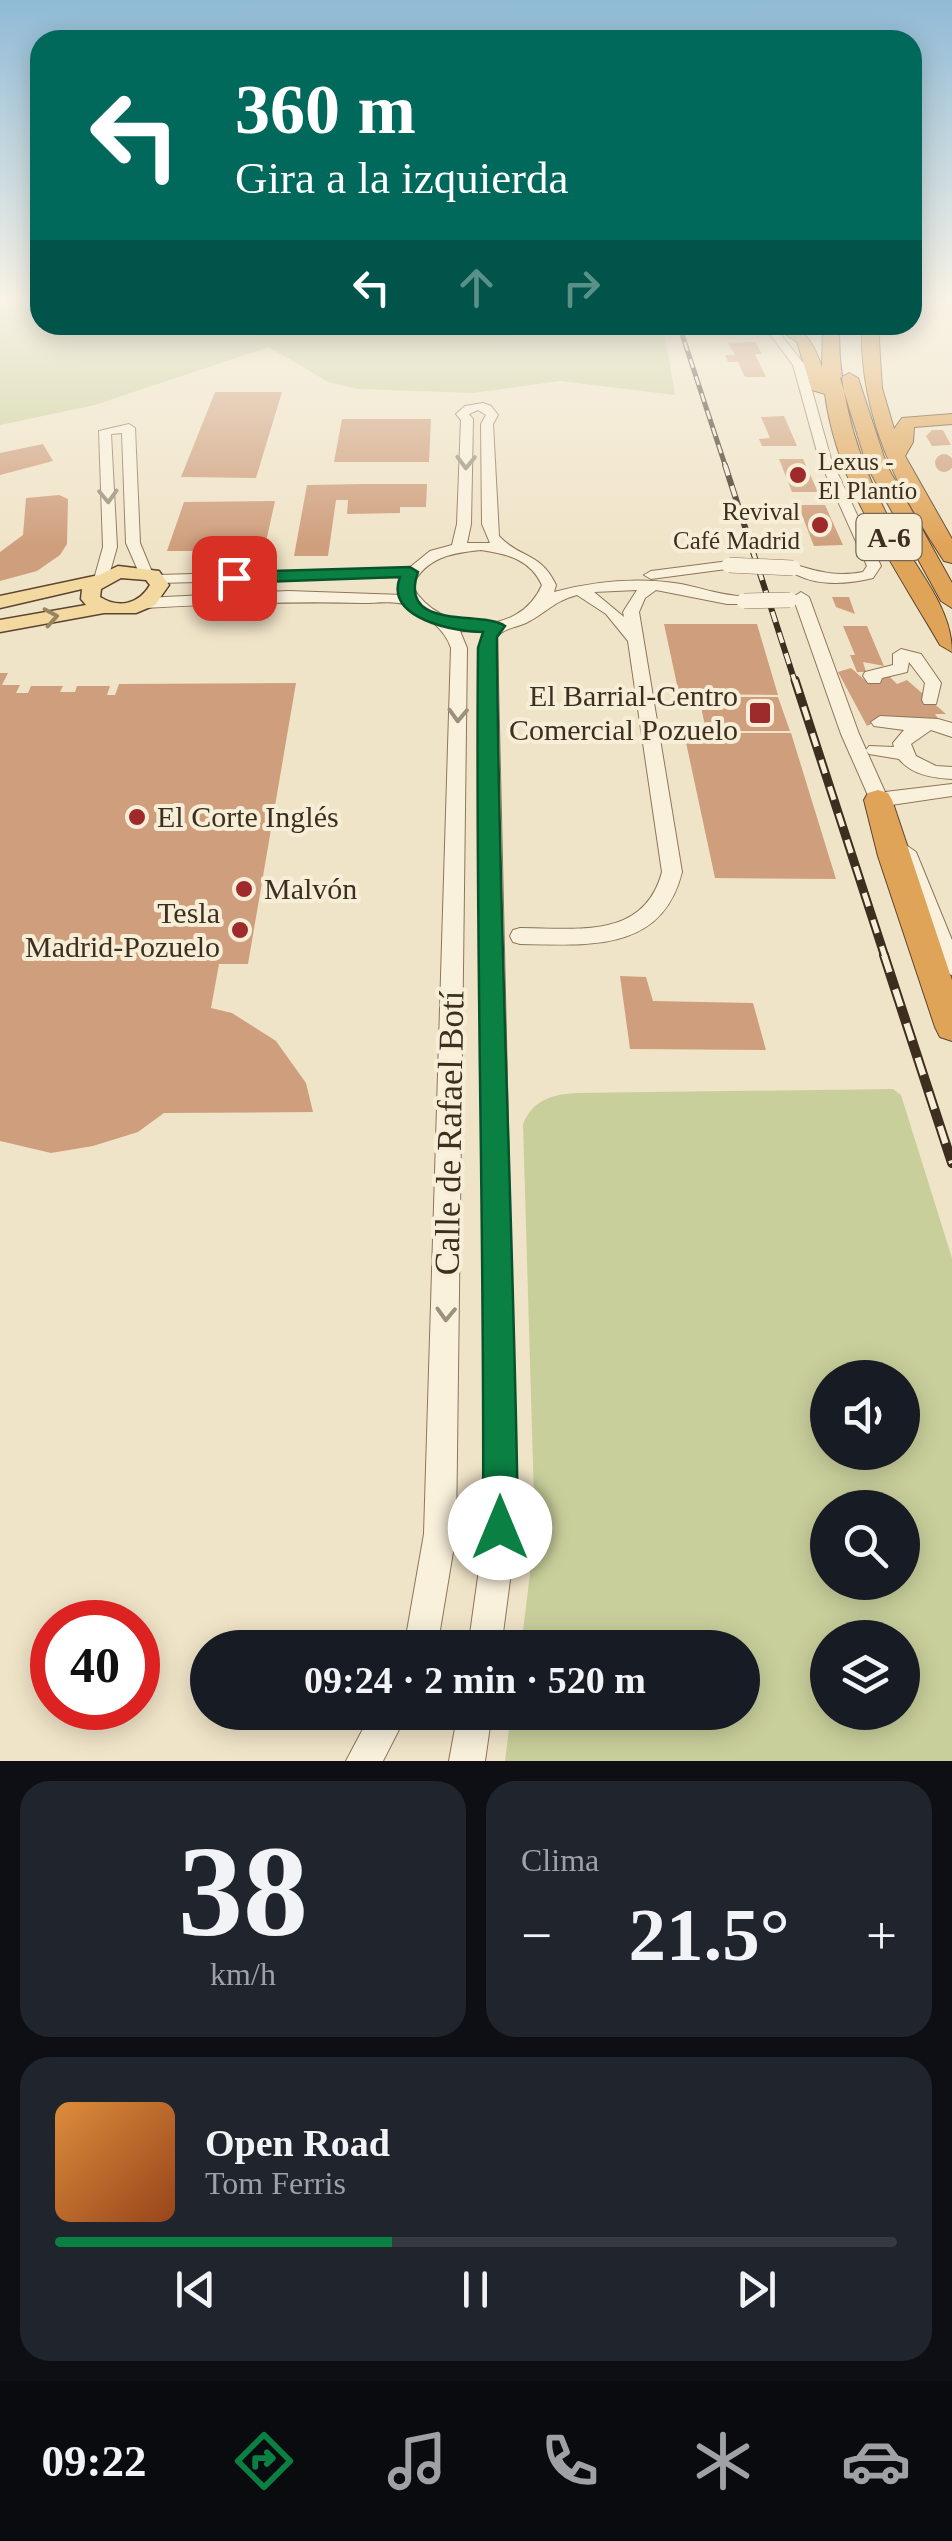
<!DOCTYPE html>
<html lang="es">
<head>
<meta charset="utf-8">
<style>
  body { margin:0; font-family:Georgia,serif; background:#20242c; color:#f1f3f6; height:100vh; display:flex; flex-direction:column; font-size:38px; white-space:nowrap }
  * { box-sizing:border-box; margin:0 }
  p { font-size:32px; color:#9ea1a6 }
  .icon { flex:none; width:55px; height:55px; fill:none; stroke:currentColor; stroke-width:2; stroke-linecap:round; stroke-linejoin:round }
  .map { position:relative; height:1761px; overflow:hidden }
  .drawer { display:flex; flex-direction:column; gap:20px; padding:20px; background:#0d0f14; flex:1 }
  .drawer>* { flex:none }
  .hud { position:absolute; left:30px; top:30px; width:892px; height:305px; border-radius:30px; box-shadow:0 5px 25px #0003; background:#00695c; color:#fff; overflow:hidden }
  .controls { position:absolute; left:810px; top:1360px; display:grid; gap:20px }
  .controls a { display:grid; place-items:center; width:110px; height:110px; border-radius:50%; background:#171b24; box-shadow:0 5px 25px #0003; font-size:50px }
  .speed { position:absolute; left:30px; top:1600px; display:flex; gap:20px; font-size:50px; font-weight:700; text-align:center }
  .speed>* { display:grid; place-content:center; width:130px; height:130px; border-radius:50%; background:#171b24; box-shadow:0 5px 25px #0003; line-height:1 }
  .speed .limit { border:15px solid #d22; background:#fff; color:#111 }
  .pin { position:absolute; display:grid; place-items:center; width:85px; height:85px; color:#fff; margin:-42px; border-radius:20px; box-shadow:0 5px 15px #0006 }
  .me { position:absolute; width:110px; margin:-55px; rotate:0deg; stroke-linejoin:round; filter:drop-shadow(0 0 8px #0008) }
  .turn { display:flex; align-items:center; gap:35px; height:210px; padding:0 40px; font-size:45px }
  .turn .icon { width:130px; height:130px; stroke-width:2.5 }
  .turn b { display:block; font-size:70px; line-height:85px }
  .lanes { display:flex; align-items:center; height:95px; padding:0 40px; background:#0003; justify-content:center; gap:50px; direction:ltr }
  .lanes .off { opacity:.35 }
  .big { font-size:75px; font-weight:700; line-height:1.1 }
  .drawer .tile { flex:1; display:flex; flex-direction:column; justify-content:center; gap:15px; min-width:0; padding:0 35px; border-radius:30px; background:#20242c }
  .drawer .dial { align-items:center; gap:0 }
  .dial b { font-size:130px; line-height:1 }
  .song { display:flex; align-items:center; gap:30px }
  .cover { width:120px; height:120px; border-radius:15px; background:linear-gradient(135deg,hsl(30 70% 55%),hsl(20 70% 35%)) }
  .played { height:10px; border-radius:5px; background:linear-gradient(90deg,#0b8043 40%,#363941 40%) }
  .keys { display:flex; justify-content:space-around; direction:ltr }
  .heat { display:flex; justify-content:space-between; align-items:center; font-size:55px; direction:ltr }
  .drawer .tiles { flex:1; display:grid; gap:20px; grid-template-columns:1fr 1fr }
  .tile:last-child { grid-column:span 2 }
  .trip { position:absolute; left:190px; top:1630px; width:570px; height:100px; border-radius:50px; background:#171b24; box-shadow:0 5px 25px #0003; font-weight:700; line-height:100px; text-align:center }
  .tab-bar { display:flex; height:160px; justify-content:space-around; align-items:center; background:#090b0e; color:#9ea1a6 }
  .tab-bar .icon { width:70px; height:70px }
  .tab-bar .active { color:#0b8043 }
  .tab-bar b { font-size:45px; color:#f1f3f6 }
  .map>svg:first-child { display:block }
  .green { fill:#c9cf9b; fill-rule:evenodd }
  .building { fill:#cf9f7d }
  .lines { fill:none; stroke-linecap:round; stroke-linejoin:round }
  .minor-casing { stroke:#8d765c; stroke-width:2 }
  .major-casing { stroke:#5b4430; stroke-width:3 }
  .highway-casing { stroke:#5b4430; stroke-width:2 }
  .minor { fill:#faf1dc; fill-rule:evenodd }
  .major { fill:#f3d9a0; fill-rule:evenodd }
  .highway { fill:#e0a458; fill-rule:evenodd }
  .rail-far3-casing { stroke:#3d2e20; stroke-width:5 }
  .rail-far2-casing { stroke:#3d2e20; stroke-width:6 }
  .rail-far1-casing { stroke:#3d2e20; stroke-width:9 }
  .rail-casing { stroke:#3d2e20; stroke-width:10 }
  .rail-far3 { stroke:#f7eed8; stroke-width:2.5; stroke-dasharray:9; stroke-linecap:butt }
  .rail-far2 { stroke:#f7eed8; stroke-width:4; stroke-dasharray:11; stroke-linecap:butt }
  .rail-far1 { stroke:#f7eed8; stroke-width:5; stroke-dasharray:14; stroke-linecap:butt }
  .rail { stroke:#f7eed8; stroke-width:6; stroke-dasharray:18; stroke-linecap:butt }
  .minor-bridge-casing { stroke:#8d765c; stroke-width:16; stroke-linecap:butt }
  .minor-bridge { stroke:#faf1dc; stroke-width:15 }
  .oneway { stroke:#9c907e }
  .oneway2 { stroke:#988460 }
  .route { fill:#0b8043; stroke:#07532c; stroke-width:2.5 }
  .poi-dot { fill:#9e2a2b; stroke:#f7eed8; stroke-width:4 }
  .labels { text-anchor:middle; stroke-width:8; stroke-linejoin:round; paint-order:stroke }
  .far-poi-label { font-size:25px; fill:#3d2e20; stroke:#f7eed8; text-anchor:start }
  .shield { fill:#f7eed8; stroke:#756857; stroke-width:2.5 }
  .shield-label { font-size:28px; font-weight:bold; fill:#3d2e20 }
  .poi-label { font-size:30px; fill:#3d2e20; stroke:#f7eed8; text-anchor:end }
  .near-street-label { font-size:35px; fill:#3d2e20; stroke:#f7eed8 }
</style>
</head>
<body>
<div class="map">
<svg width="952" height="1761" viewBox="0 0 952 1761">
  <rect width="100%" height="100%" fill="#f0e4c8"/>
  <path class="green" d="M0,299H40V325H658L665,338L675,395L560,381L473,393L357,389L328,382L269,347L95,405L0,425Z
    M893,1089L901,1095L952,1258V1761H505L511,1713L742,1712V1648L521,1647L535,1533L523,1124C533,1100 551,1095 575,1093ZM828,1378H902V1452H828ZM828,1508H902V1582H828ZM828,1638H902V1712H828Z"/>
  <path class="building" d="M755,342L762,354H755L766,377H745L738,362H728L725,355H735L728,343Z
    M215,392H282L256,478L181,477Z
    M784,416L797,446H762L759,439L770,438L761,417Z
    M342,419H431L429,462H334Z
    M932,430H943L951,445L932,446L926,436Z
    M43,444L53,461L0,475V453Z
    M935 463a9 9 0 1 1 18 0a9 9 0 1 1-18 0Z
    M779,459H803L818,492H792Z
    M363,484H427L426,507H400V513L347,514L348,500H336L328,556H294L307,485Z
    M59,495L68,499L67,544L60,555L37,571L0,581V552L23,535L26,498Z
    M275,501L264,551H167L184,502Z
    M798,505H825L843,545L814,546Z
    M832,597H849L855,614L836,607Z
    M664,624H757L778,695L679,694Z
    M843,626H867L884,666L863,662L866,672H857L850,655H855Z
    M851,668L868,683L878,676H889L897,684L907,680L946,714H935L940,721L889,722L887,716L867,726L838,672Z
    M0,673H8L2,685H20L16,693H28L31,686H63L60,692H75L77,686H110L107,695H115L119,684L296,683L248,964H219L211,1008L232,1013L276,1041L306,1083L313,1112L164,1113L138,1132L93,1146L51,1153L0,1141Z
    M699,697H778L790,731H706Z
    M684,733H791L836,879L715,878Z
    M620,976L646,977L653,1001L753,1003L766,1050L630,1049Z"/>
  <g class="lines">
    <defs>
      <path id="minor" d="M763,325H773L805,365L831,459L881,566L873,578C845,585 810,587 786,568L793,564C818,572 837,577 863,572L867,566L819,459L793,365Z
        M483,403L491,406L498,415L493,424L499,536C519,558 541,552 556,585L554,592C595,581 638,577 681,584C702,588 722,596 744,596L752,601L749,604H727L656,590L645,598L639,612L682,872C662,953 588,945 520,944L513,942L510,936L513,930L520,928C577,928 644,940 662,872L628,641L606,614L577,595C554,601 546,613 526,623C515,628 504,628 497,637L517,1527L501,1648H468L485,1527L479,648L484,632L460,631L467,648L456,1534L437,1648H404L424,1534L451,648C445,629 426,616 409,606C398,600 376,603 363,603C290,601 218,604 145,608L137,603L145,598L288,591L403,595L398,586L402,577L158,583L151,579L158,575L409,568L430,551L452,545L457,524L461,420L456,414L465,406ZM478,410L486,415L481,424L482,524L490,543H467L471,524L473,419L469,414ZM481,550C507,554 530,559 542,585C519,639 439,634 412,586C426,557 452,553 481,550ZM637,590L623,612L624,617L594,592Z
        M129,424L135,428L140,543L152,572L150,575H140L126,543L122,433L111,434L117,547L108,579L101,583L94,579L103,547L99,431Z
        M729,561L734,562V568L651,579L644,575L651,571Z
        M801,592L809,597L859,734L885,792L952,784V796L891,805L894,813L892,818H878L841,734L793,597Z
        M901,649L921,654L941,683L936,704H924L922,700L925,683L909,662L907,672L882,678L880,683H868L863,676L865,672L893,665V654Z
        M880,716L938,719L952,723V737L931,730L911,744L916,756L936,766L952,767V779C933,778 912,775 899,759L869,754L866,750L869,746L894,747L893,743L904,730L874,726L871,722Z
        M906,845L916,852L952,940V975L944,972L941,966L896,852Z
        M372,1712H408L383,1761H346Z
        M458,1712H492L485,1761H449Z"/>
      <path id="major" d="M118,566L159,571L169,585L155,605L136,613H104L0,632V620L86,605L81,599L82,589L0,608V596L99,575ZM121,578L146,580L150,585C139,604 119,609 100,597L101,589Z"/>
      <path id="highway" d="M773,325C805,325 812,340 822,367L823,325H839C838,400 859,464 895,530C916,569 952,607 952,652L940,645C895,567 837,486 825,394L812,390L797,342Z
        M862,325H878L882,388L894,429L902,418L952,414V424L914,427L913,442L905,456L952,539V563L944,561C896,488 859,413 862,325Z
        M849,373L858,378L887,466L952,583V608L941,601L867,466L840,378Z
        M878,790L888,793L892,800L952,980V1041L940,1037L935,1027L878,856L864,800L868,793Z"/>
    </defs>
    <use href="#minor" class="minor-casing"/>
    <use href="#major" class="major-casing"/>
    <use href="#highway" class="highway-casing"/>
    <use href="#minor" class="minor"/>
    <use href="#major" class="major"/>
    <use href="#highway" class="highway"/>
    <defs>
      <path id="rail-far3" d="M679,325L726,468"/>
      <path id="rail-far2" d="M725,465L795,682"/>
      <path id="rail-far1" d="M795,680L885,957"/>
      <path id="rail" d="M884,955L952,1163"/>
    </defs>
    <use href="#rail-far3" class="rail-far3-casing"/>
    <use href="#rail-far2" class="rail-far2-casing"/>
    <use href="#rail-far1" class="rail-far1-casing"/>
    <use href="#rail" class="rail-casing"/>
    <use href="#rail-far3" class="rail-far3"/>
    <use href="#rail-far2" class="rail-far2"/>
    <use href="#rail-far1" class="rail-far1"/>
    <use href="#rail" class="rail"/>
    <defs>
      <path id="minor-bridge" d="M729,565L793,568
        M744,601L790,600"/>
    </defs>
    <use href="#minor-bridge" class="minor-bridge-casing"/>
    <use href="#minor-bridge" class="minor-bridge"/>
  </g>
  <defs><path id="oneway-chevron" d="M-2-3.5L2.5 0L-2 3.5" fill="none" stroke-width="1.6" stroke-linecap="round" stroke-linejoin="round" transform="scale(2.5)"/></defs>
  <g class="oneway">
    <use href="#oneway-chevron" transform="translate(466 462) rotate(91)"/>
    <use href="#oneway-chevron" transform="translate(108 496) rotate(88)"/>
    <use href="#oneway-chevron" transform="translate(458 715) rotate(92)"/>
    <use href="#oneway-chevron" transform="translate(446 1314) rotate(92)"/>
  </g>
  <use class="oneway2" href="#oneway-chevron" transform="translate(51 617) rotate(-10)"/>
  <linearGradient id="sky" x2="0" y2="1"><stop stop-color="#8fbad6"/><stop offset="0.55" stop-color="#f8f3e6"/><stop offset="1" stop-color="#f8f3e6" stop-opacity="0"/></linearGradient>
  <rect width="952" height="546" fill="url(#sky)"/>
  <path class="route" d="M410,567L418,572C397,632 484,610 505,626L497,637V648C499,941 514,1234 518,1528L513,1540L500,1545L488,1540L483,1528C485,1234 475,941 478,648L483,632C456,632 384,619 400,577L234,583L226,578L234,572Z"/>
  <g class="poi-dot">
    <circle cx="798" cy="475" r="10"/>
    <circle cx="820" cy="525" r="10"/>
    <rect x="748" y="701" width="24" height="24" rx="5"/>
    <circle cx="137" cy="817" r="10"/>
    <circle cx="244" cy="889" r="10"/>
    <circle cx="240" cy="930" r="10"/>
  </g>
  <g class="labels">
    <g class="far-poi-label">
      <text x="818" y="470">Lexus -<tspan x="818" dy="29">El Plantío</tspan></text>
      <text x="800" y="520" text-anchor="end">Revival<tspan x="800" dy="29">Café Madrid</tspan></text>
    </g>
    <rect class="shield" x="856.5" y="514" width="65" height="46" rx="8"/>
    <g class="shield-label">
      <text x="889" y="547">A-6</text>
    </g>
    <g class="poi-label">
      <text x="738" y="706">El Barrial-Centro<tspan x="738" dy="34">Comercial Pozuelo</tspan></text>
      <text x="157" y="827" text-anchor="start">El Corte Inglés</text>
      <text x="264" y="899" text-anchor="start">Malvón</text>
      <text x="220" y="923">Tesla<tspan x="220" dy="34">Madrid-Pozuelo</tspan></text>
    </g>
    <g class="near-street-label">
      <text transform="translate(449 1133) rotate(-89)" y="12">Calle de Rafael Botí</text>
    </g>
  </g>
</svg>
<div class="controls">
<a><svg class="icon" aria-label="sound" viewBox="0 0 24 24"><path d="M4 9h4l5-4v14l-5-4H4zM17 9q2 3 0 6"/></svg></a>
<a><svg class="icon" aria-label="search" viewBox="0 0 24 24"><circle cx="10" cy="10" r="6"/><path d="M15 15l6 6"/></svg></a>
<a><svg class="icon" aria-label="layers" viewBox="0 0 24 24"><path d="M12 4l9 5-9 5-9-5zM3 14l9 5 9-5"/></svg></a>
</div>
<div class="speed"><div class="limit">40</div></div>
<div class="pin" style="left:234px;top:578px;background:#d93025"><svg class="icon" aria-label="arrive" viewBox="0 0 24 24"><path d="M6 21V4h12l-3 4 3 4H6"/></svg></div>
<svg class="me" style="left:500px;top:1528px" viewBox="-20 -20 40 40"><circle r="19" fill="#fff"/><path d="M0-13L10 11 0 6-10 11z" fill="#0b8043"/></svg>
<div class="trip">09:24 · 2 min · 520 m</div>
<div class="hud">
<div class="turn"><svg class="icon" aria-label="left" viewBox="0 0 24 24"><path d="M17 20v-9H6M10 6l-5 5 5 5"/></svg><div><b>360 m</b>Gira a la izquierda</div></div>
<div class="lanes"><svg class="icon" aria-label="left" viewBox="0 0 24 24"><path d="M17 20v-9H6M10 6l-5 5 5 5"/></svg><svg class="icon off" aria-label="ahead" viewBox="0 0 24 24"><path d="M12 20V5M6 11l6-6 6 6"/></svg><svg class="icon off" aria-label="right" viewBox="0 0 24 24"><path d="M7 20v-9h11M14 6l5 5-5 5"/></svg></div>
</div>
</div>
<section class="drawer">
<div class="tiles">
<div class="tile dial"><b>38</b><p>km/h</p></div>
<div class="tile"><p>Clima</p>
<div class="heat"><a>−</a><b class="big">21.5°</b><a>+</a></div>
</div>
<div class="tile">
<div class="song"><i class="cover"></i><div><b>Open Road</b><p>Tom Ferris</p></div></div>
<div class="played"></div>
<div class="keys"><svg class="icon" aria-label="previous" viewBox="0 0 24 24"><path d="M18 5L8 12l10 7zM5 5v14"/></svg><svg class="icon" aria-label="pause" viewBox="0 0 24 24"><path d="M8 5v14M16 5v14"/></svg><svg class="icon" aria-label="next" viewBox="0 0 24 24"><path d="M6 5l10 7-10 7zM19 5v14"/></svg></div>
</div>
</div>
</section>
<nav class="tab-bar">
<b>09:22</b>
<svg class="icon active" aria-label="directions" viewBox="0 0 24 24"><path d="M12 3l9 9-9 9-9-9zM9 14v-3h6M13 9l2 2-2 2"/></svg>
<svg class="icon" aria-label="music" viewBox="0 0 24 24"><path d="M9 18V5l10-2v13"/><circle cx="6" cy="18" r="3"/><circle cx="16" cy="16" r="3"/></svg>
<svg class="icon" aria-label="phone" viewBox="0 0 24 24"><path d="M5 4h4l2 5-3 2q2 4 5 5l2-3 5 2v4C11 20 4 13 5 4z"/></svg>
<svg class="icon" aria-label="climate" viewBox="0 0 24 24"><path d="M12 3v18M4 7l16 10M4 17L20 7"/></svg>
<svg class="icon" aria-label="car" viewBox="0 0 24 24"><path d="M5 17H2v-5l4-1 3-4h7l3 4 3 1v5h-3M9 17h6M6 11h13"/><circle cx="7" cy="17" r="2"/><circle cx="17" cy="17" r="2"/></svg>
</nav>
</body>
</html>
